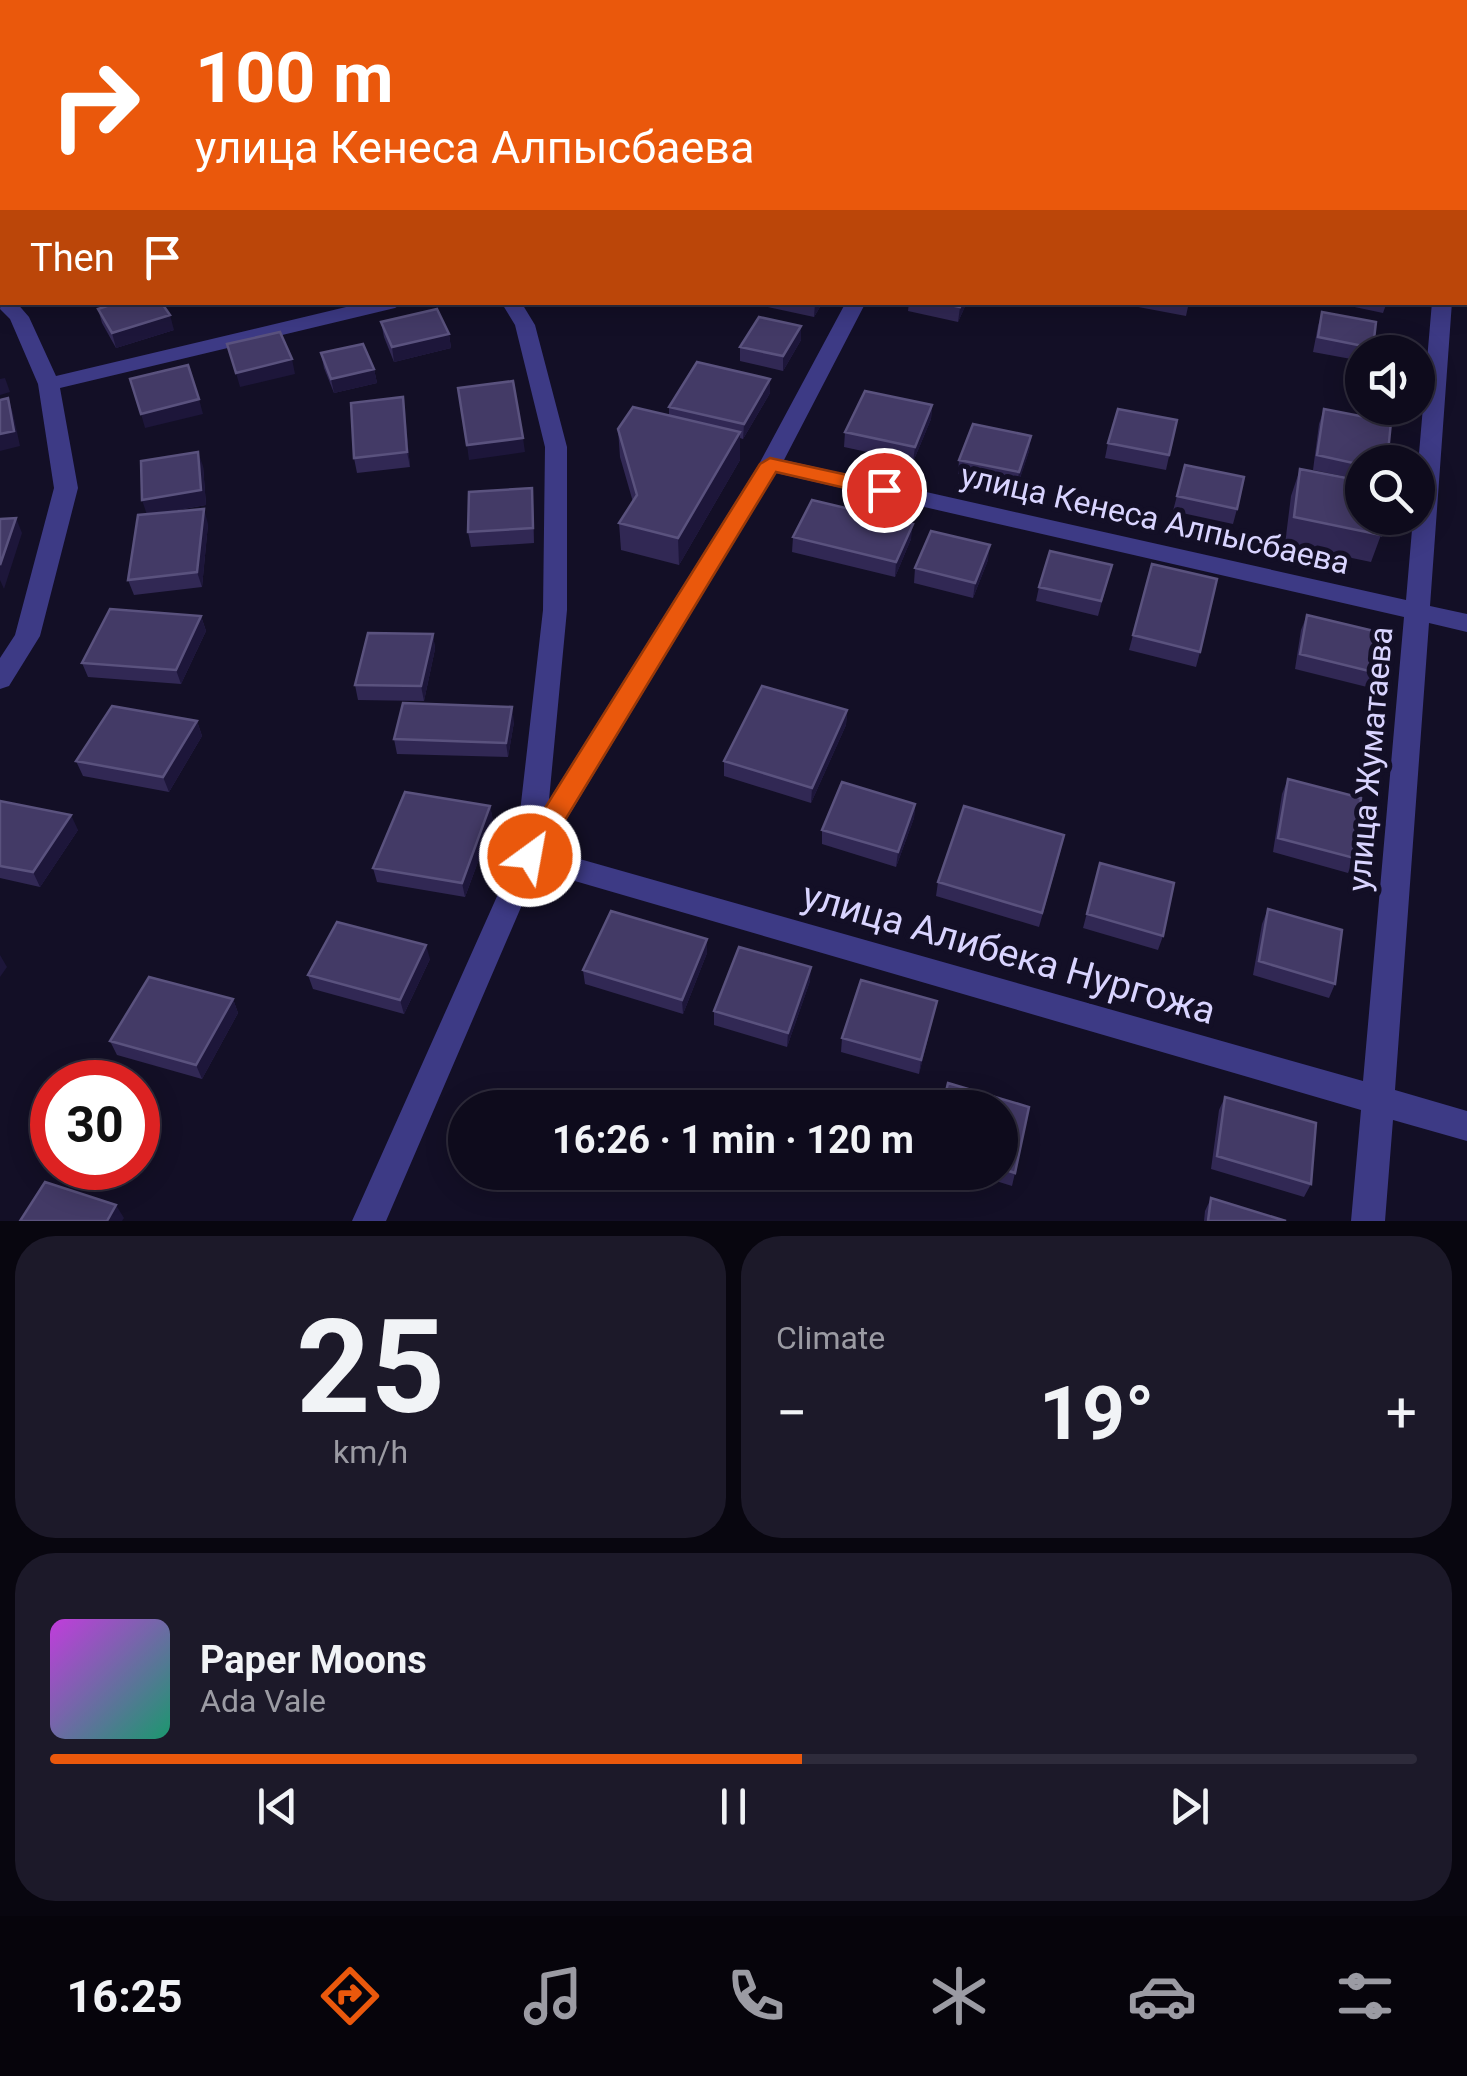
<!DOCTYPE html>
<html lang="en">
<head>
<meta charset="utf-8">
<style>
  body { margin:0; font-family:Roboto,sans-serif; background:#1c1929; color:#f1f3f6; height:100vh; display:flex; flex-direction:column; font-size:38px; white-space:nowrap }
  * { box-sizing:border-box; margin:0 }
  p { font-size:32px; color:#9b9ba3 }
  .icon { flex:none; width:55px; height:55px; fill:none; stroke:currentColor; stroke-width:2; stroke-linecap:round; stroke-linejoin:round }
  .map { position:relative; height:1221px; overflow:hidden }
  .sheet { display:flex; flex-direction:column; gap:15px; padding:15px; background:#08060f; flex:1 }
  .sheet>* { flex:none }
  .hud { position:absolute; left:0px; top:0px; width:1468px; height:305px; box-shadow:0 5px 25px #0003,0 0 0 2px #2e2b3b; background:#ea580c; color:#fff; overflow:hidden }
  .fabs { position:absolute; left:1345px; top:335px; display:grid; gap:20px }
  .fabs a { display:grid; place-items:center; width:90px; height:90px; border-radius:50%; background:#0e0b1c; box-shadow:0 5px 25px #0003,0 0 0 2px #2e2b3b; font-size:50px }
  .speed { position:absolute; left:30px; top:1060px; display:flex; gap:20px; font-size:50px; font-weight:700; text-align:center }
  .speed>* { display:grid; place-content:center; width:130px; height:130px; border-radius:50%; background:#0e0b1c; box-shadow:0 5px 25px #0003,0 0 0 2px #2e2b3b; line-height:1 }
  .speed .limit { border:15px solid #d22; background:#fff; color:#111 }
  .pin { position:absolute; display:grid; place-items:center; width:85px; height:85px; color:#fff; margin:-42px; border:5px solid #fff; border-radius:50%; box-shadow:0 2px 10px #0007 }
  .me { position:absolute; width:110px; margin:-55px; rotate:32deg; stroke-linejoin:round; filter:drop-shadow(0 0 8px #0008) }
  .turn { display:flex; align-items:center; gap:35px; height:210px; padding:0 30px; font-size:45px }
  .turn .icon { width:130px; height:130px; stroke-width:2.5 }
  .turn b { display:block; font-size:70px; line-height:85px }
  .then { display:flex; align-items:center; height:95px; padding:0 30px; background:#0003; gap:20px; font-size:38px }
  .big { font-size:75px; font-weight:700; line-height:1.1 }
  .sheet .widget { flex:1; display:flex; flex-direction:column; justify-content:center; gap:15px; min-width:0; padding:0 35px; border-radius:40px; background:#1c1929 }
  .sheet .dial { align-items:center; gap:0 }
  .dial b { font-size:130px; line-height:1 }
  .song { display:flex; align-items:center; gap:30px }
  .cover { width:120px; height:120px; border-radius:15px; background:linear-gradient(135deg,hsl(290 70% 55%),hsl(160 70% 35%)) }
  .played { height:10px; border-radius:5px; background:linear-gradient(90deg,#ea580c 55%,#2e2b3b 55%) }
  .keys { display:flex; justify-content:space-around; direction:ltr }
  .heat { display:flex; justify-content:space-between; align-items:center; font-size:55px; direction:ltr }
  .sheet .tiles { flex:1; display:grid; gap:15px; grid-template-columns:1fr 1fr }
  .widget:last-child { grid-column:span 2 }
  .trip { position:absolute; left:448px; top:1090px; width:570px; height:100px; border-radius:50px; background:#0e0b1c; box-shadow:0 5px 25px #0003,0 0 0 2px #2e2b3b; font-weight:700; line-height:100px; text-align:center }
  .dock { display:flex; height:160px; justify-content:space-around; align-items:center; background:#06040b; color:#9b9ba3 }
  .dock .icon { width:70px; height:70px }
  .dock .on { color:#ea580c }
  .dock b { font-size:45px; color:#f1f3f6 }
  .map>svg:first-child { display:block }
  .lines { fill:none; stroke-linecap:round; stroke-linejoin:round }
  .minor { fill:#3d3a85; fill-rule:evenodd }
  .wall { fill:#312854 }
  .shaded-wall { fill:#1d163a }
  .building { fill:#433a66; stroke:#5a527e; stroke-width:2.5 }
  .route { fill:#ea580c; stroke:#983908; stroke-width:2.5 }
  .labels { text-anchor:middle; stroke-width:10; stroke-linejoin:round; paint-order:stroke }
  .street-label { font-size:32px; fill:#d9d4ff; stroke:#130f26 }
  .near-street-label { font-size:38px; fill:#d9d4ff; stroke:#130f26 }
</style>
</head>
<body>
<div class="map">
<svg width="1467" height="1221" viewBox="0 0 1467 1221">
  <rect width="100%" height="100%" fill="#130f26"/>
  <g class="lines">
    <path class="minor" d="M1004,0H1035L1037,2H1006Z
      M0,6L2,7V17L0,16Z
      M1465,62H1467V72H1465Z
      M1465,261H1467V273H1465Z
      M2,296V302H16L29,317L56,376L367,302H405L395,308L60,388L78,488L40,636L9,686L0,689V658L15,635L54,488L38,384L10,319L0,309Z
      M501,302H521L535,325L567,447V610L549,800L759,464L846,302H866L784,460L1406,600L1413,518H1418V465L1432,302H1452L1430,606L1467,614V632L1429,623L1395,1090L1467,1111V1141L1393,1120L1385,1221H1351L1361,1110L537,870L386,1221H352L515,856L543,610L545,447L515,325ZM776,473L1404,617L1363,1081L548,850Z"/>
  </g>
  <path class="wall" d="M362,0H399L396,2H362Z
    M799,0H826L824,2Z
    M744,302H823L814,317Z
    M909,302H967L958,322L908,311Z
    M1134,302H1189L1186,316L1133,306Z
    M1331,302H1387L1383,313Z
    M98,309L174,330L116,348L102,323Z
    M1322,312L1373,348L1371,352H1362V361L1313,352L1318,326Z
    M381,322L449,334L451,348L394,362L384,337Z
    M801,340L783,371L740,361V347Z
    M321,353L374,369L377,383L334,393L324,368Z
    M770,379V393L743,439L740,438V460L679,565L621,550L619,523L633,502L620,457L618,429L669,415V407Z
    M403,397L410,467L357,473L354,458Z
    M932,405L931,419L913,462L844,447L845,432Z
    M1324,409L1362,462V480L1313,470L1319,424Z
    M1177,420L1166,470L1105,458L1108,443Z
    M1031,436L1029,451L1017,487L958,474L959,460Z
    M1185,465L1237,509L1233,524L1173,511Z
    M203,466L206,505L156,514L208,524L202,587L134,595L128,580L147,514Z
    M1300,469L1381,535L1371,562L1285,544L1291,496Z
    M533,503L534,543L471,547L468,532Z
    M793,537L911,539L895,577L792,552Z
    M988,560L973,598L914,583L915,568Z
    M1152,564L1200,652L1196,667L1129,650Z
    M1108,580L1098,616L1036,601L1039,587Z
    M1307,615L1373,672L1367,687L1295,669L1301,630Z
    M201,616L206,631L181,684L88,677L82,663Z
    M433,634L435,649L424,701L358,700L355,685Z
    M847,710L846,725L811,803L724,776V761Z
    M197,721L202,736L169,792L83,776L76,761Z
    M514,722L508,757L397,754L394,739Z
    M1288,779L1354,858L1348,873L1273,852L1282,794Z
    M0,801L78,830L40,887L0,878Z
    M915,804L914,818L896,867L822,844V830Z
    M490,806L493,821L465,897L377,882L373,868Z
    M1061,849L1039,927L936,896L938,882Z
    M1100,863L1163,936L1158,950L1083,928Z
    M1268,909L1335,984L1329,998L1253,975L1262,924Z
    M707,953L683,1014L585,984L583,970Z
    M430,959L404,1014L313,989L308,975Z
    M810,981L787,1047L714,1025V1011Z
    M233,999L238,1013L202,1079L117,1055L110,1041Z
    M937,1001L919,1074L841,1052L842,1038Z
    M1225,1097L1311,1184L1304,1197L1211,1169L1219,1110Z
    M1000,1108L1015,1173L1012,1186L967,1172H1000Z
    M1211,1198L1286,1221H1204L1205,1211Z"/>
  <path class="shaded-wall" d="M202,0H222L219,2H199Z
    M383,0H399L396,2H383Z
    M2,196V213L0,214V197Z
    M823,302L814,317L815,303Z
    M962,302H967L958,322L960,307Z
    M170,315L174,330L116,348L112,333Z
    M801,326V340L783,371V356Z
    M449,334L451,348L394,362L392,347Z
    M292,359L295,374L240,387L236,373Z
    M374,369L377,383L334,393L331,379Z
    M5,378L10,392L0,395V379Z
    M770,379V393L743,439L744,424Z
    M403,397L405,411L410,467L407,452Z
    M8,398L13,413L20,446L0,451V434Z
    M199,399L203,414L145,428L141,414Z
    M932,405L931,419L913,462L915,447Z
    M740,432V460L679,565L678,538Z
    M1031,436L1029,451L1017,487L1019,472Z
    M523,438L525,452L469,460L467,445Z
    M198,452L203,466L206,505L147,515L142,500Z
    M204,509L208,524L202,587L197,572Z
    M16,518L22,533L4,589L0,580V565Z
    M913,524L911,539L895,577L896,562Z
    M990,545L988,560L973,598L975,583Z
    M201,616L206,631L181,684L176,670Z
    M433,634L435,649L424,701L421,686Z
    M512,707L514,722L508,757L506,743Z
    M847,710L846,725L811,803L812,788Z
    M197,721L202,736L169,792L163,777Z
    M915,804L914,818L896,867L898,852Z
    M490,806L493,821L465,897L462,883Z
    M71,815L78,830L40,887L33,872Z
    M707,939V953L683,1014L682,1000Z
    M426,945L430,959L404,1014L400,1000Z
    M0,955L7,967L0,977Z
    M811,967L810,981L787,1047L788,1033Z
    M233,999L238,1013L202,1079L196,1065Z
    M937,1001L934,1015L919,1074L921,1060Z
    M116,1205L124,1218L122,1221H107Z"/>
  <path class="building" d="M171,0H202L199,2Z
    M235,0H295L292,2H232Z
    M847,0H901L899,2H845Z
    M950,0H982L981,2H949Z
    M2,169V196L0,197V170Z
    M119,302H161L170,315L112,333L98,309Z
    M936,302H962L960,307Z
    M437,309L449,334L392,347L381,322Z
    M1322,312L1376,322L1373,348L1318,337Z
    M759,317L801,326L783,356L740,347Z
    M280,332L292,359L236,373L227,344Z
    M363,344L374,369L331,379L321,353Z
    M697,362L770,379L744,424L669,407Z
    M188,365L199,399L141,414L130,379Z
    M513,381L523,438L467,445L458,388Z
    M865,391L932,405L915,447L845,432Z
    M403,397L407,452L354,458L351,403Z
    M8,398L14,431L0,434V400Z
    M633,407L740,432L678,538L619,523L637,495L618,429Z
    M1118,409L1177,420L1169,455L1108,443Z
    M1324,409L1391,422L1387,462H1362V465L1317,455Z
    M973,424L1031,436L1019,472L959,460Z
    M198,452L201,490L142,500L141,461Z
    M1185,465L1244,477L1237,509L1177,496Z
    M1300,469L1362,481V518H1383L1381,535L1294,517Z
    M532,488L533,528L468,532L469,492Z
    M812,500L913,524L896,562L793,537Z
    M204,509L197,572L128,580L138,515Z
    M16,518L0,565V519Z
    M931,531L990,545L975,583L915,568Z
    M1050,551L1112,565L1101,601L1039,587Z
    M1152,564L1217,579L1200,652L1133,635Z
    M110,609L201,616L176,670L82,663Z
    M1307,615L1378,632L1373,672L1300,654Z
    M368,633L433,634L421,686L355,685Z
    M762,686L847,710L812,788L724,761Z
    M403,703L512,707L506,743L394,739Z
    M112,706L197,721L163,777L76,761Z
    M1288,779L1361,798L1354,858L1278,838Z
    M842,782L915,804L898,852L822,830Z
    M405,792L490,806L462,883L373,868Z
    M0,801L71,815L33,872L0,866Z
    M964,806L1064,835L1042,913L938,882Z
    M1100,863L1174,883L1163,936L1087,914Z
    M1268,909L1342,930L1335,984L1259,961Z
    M611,911L707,939L682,1000L583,970Z
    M337,922L426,945L400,1000L308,975Z
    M739,947L811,967L788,1033L714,1011Z
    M149,977L233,999L196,1065L110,1041Z
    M861,980L937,1001L921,1060L842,1038Z
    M948,1083L1029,1107L1015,1173L1000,1168V1108H942Z
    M1225,1097L1316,1123L1311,1184L1217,1156Z
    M45,1182L116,1205L107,1221H20Z
    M1211,1198L1286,1221H1208Z"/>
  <path class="route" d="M770,458L884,483L895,490L884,497L776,472L539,863L530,866L520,863L516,856L520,848L760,464Z"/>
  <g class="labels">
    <g class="street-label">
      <text transform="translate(1155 519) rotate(13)" y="11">улица Кенеса Алпысбаева</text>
      <text transform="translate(1370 759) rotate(-85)" y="11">улица Жуматаева</text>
    </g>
    <g class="near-street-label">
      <text transform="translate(1009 953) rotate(16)" y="13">улица Алибека Нургожа</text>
    </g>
  </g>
</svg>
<div class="fabs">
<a><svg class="icon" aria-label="sound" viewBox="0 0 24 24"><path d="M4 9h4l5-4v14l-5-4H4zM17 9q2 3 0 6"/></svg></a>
<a><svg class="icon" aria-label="search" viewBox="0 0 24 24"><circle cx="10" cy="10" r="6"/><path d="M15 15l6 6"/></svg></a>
</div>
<div class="speed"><div class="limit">30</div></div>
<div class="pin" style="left:884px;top:490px;background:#d93025"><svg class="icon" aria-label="arrive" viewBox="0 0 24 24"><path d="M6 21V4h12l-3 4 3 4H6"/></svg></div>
<svg class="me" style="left:530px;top:856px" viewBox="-20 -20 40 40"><circle r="17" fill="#ea580c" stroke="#fff" stroke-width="3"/><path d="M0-11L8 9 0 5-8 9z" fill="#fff"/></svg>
<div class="trip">16:26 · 1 min · 120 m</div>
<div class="hud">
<div class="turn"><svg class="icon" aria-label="right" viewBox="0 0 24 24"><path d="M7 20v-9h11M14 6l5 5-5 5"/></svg><div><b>100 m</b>улица Кенеса Алпысбаева</div></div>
<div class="then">Then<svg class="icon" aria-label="arrive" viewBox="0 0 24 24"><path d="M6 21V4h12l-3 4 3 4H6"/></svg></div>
</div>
</div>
<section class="sheet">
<div class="tiles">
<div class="widget dial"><b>25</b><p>km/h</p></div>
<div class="widget"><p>Climate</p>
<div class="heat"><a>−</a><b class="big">19°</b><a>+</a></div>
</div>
<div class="widget">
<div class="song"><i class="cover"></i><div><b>Paper Moons</b><p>Ada Vale</p></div></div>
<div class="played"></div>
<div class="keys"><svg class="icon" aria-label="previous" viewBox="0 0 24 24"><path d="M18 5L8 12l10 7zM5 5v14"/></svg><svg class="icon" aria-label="pause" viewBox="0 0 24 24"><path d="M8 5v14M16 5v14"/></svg><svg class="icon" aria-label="next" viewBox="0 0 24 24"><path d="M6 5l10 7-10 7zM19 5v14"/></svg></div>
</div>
</div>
</section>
<nav class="dock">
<b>16:25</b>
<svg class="icon on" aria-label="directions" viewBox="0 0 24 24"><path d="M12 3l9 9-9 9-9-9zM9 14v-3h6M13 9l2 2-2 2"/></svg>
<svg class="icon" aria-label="music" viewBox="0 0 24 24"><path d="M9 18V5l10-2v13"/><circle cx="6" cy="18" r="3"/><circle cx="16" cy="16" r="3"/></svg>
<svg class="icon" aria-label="phone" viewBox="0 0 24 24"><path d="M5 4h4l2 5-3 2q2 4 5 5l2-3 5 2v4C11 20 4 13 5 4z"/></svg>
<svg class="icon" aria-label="climate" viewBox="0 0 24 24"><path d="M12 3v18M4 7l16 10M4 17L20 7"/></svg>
<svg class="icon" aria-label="car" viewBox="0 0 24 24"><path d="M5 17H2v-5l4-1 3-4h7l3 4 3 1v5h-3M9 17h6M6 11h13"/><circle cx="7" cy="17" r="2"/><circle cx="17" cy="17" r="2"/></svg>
<svg class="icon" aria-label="filters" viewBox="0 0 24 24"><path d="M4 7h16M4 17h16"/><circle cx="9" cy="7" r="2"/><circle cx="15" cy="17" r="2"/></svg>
</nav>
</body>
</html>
